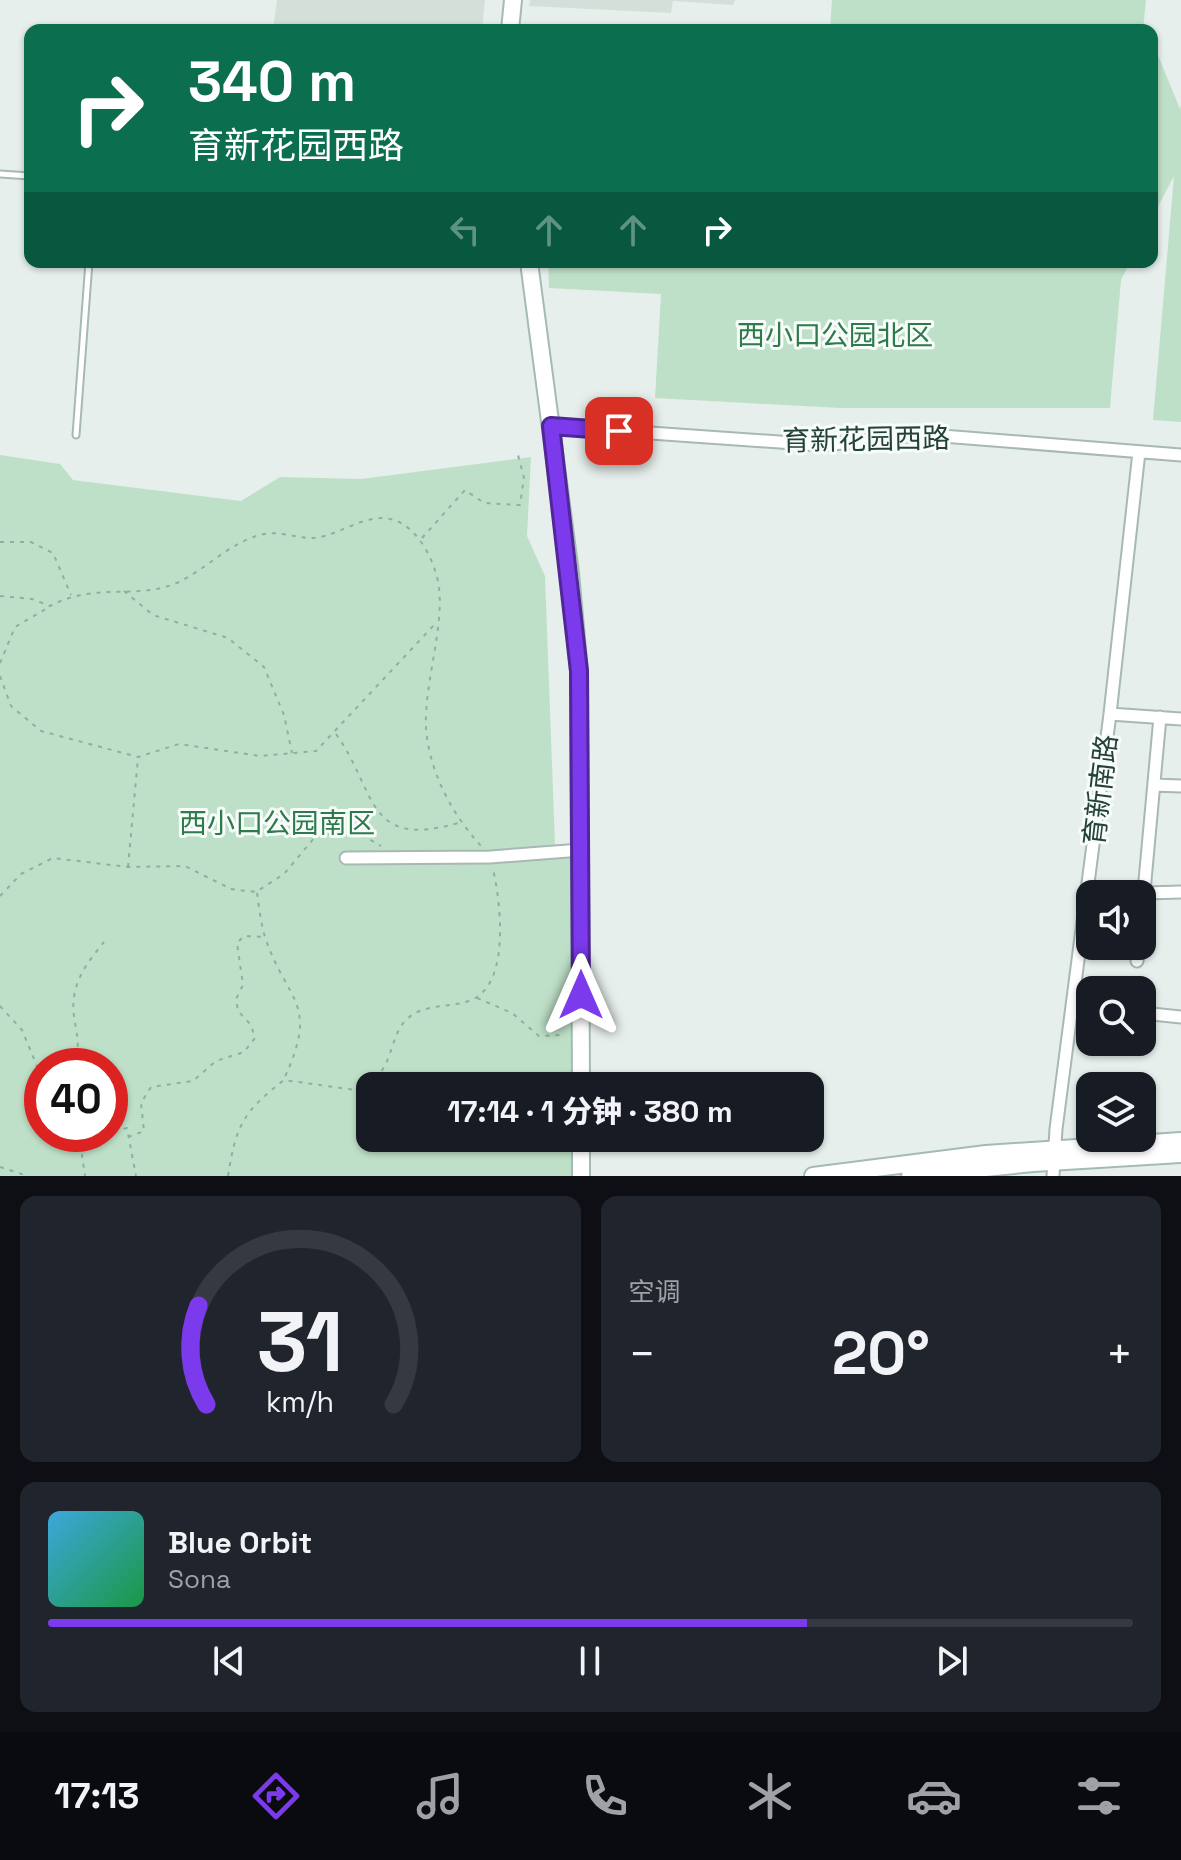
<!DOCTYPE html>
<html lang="zh">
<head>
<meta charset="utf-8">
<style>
  body { margin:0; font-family:"Space Grotesk","Noto Sans SC",sans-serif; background:#20242c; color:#f1f3f6; height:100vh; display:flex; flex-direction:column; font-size:30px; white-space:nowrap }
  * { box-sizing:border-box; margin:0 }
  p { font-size:26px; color:#9ea1a6 }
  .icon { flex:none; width:44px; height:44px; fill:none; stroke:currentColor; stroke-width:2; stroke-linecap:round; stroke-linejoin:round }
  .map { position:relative; height:1176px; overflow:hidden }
  .drawer { display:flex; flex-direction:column; gap:20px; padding:20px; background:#0d0f14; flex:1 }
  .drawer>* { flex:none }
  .hud { position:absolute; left:24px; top:24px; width:1134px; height:244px; border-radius:16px; box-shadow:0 2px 6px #0004; background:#0b6e4f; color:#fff; overflow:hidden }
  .buttons { position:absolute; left:1076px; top:880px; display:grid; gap:16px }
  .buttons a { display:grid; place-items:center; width:80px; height:80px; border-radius:16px; background:#171b24; box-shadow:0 2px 6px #0004; font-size:40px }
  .speed { position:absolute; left:24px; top:1048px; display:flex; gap:16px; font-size:40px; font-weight:700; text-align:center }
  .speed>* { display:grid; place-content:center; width:104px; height:104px; border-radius:50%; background:#171b24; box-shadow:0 2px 6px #0004; line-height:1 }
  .speed .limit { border:12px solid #d22; background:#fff; color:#111 }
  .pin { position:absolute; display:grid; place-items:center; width:68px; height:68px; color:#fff; margin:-34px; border-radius:16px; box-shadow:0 4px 12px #0006 }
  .me { position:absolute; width:88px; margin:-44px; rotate:0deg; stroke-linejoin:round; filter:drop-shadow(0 0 6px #0008) }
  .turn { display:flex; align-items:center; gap:28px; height:168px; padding:0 32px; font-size:36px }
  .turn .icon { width:104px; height:104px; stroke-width:2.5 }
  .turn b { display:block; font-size:56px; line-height:68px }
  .lanes { display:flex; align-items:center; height:76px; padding:0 32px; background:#0003; justify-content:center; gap:40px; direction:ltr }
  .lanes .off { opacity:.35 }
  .big { font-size:60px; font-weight:800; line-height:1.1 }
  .drawer .widget { flex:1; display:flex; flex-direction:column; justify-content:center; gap:12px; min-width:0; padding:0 28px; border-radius:16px; background:#20242c }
  .drawer .dial { align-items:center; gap:0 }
  .dial svg { height:208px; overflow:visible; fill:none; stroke:#363941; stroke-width:7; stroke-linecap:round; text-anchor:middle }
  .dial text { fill:#f1f3f6; stroke:none }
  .song { display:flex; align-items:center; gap:24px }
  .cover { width:96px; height:96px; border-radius:12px; background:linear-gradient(135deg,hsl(200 70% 55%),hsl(140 70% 35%)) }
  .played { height:8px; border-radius:4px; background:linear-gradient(90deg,#7c3aed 70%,#363941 70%) }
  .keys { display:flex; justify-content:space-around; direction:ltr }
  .heat { display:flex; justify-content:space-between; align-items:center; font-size:44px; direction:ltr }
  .drawer .tiles { flex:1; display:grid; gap:20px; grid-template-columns:1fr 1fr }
  .widget:last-child { grid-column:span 2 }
  .trip { position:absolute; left:356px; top:1072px; width:468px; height:80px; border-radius:16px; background:#171b24; box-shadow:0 2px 6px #0004; font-weight:800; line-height:80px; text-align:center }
  .tabs { display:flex; height:128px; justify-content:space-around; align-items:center; background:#090b0e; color:#9ea1a6 }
  .tabs .icon { width:56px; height:56px }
  .tabs .selected { color:#7c3aed }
  .tabs b { font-size:36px; color:#f1f3f6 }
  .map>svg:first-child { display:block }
  .built { fill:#d4dfda }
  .green { fill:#bfe0c8; fill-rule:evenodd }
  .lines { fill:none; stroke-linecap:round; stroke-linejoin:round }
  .lane-casing { stroke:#a8b8b2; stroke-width:9 }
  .street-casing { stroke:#a8b8b2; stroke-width:15 }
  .secondary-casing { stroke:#a4bbb3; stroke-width:20 }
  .path { stroke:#86b3a5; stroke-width:2; stroke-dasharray:4 6; stroke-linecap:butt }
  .lane { stroke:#fff; stroke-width:5 }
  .street { stroke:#fff; stroke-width:11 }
  .secondary { stroke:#fff; stroke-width:16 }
  .route-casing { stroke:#51269a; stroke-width:20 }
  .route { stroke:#7c3aed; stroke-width:14 }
  .labels { text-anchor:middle; stroke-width:6; stroke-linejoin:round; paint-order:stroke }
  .park-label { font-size:28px; fill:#2d7a4b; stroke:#f7fbf9 }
  .street-label { font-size:28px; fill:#24423a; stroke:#f7fbf9 }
</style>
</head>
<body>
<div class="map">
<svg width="1181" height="1176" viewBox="0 0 1181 1176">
  <rect width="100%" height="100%" fill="#e6efeb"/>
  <path class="built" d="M277,0H485L482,30H273Z
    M530,0H735L733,5L673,1L671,13L529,6Z"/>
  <path class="green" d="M832,0H1146L1143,30H830Z
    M1153,43L1180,109L1181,104V422L1153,420L1174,176L1152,218Z
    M548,262H1130L1121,280L1110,408H840L655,398L661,294L549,288Z
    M0,455L60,464L73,480L241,501L280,477L361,479L531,457L527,536L545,576L555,845L577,864L579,1086H370V1138H579L580,1176H0ZM42,1066H110V1134H42Z"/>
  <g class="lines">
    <defs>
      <path id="lane" d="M0,174L30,176
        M76,435L89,262"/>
      <path id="street" d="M551,426L821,445L930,435L1181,455
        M1110,714L1181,719
        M1154,785L1181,786
        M346,858L490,857L581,850
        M1144,893L1181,892
        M1142,913L1160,717
        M1137,961L1139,946
        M1072,1006L1090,1008
        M1142,1013L1181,1017
        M1053,1176L1056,1129L1110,714L1139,452"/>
      <path id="secondary" d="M510,30L513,0
        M529,262L570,573L579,671L581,1086
        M581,1138V1176
        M813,1176L986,1154L1181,1141
        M910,1176L1033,1163L1181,1154"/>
    </defs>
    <use href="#lane" class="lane-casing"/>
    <use href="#street" class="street-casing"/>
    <use href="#secondary" class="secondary-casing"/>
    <path class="path" d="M422,538L465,490L484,503L520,505L524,478L518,455
      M0,542H31L53,553L71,595
      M124,591L153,615L228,638L264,667L284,715L292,753
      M0,596L32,599L50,606C98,581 137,601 179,582C208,568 231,541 264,534C279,531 297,538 312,538C339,537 366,511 394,520C419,528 436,563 439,588C444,627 424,686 426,727C429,772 452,814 481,846
      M0,663L15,627L49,607
      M0,676L11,706L41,731L138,757L179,744L260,756L316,751L435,624
      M336,734C377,791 365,850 458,823
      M353,830L381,846
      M128,867L138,758
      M257,893C259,908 261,923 265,937C287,1003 320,1001 284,1079
      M0,896L21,874L53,858L128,867L185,866L231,889L256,892L284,874L315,837L353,830L373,810
      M477,998L512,1013L539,1036L561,1035
      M0,1006L22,1030L42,1078
      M73,1066C85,1042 70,1021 74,997C77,975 91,958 104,942
      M110,1115L111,1132L127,1128L136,1176
      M79,1134L85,1176
      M128,1137L144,1131L141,1103L151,1087L193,1081L216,1061L244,1052L255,1038L251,1025L238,1011L236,999L243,985L237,943L244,936L265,937
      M0,1167L28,1176
      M228,1176C236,1125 243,1112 284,1080L355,1090C362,1085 375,1079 380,1073C393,1057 392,1032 408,1018C428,1001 456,1010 477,997C510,975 500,900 493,869"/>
    <use href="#lane" class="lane"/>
    <use href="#street" class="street"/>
    <use href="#secondary" class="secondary"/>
  </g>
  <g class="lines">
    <defs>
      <path id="route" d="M581,995L579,671L551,426L619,431"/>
    </defs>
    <use href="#route" class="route-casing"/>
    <use href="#route" class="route"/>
  </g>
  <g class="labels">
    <g class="park-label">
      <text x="835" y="345">西小口公园北区</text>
      <text x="277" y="833">西小口公园南区</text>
    </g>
    <g class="street-label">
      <text transform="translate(866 439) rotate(-1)" y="10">育新花园西路</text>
      <text transform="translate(1100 790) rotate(-83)" y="10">育新南路</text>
    </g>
  </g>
</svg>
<div class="buttons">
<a><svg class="icon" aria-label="sound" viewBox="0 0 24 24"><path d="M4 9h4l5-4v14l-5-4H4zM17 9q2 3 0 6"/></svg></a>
<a><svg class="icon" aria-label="search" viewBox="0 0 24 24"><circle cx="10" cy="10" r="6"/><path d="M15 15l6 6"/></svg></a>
<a><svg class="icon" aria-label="layers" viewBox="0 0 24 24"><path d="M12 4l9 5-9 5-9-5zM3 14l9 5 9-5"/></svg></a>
</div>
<div class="speed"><div class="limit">40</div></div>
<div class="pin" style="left:619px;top:431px;background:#d93025"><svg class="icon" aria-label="arrive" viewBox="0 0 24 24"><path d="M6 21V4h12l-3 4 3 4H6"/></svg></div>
<svg class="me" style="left:581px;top:995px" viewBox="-20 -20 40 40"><path d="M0-17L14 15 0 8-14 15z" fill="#7c3aed" stroke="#fff" stroke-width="4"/></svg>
<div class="trip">17:14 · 1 分钟 · 380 m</div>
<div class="hud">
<div class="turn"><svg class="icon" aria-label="right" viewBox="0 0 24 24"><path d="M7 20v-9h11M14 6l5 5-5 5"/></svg><div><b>340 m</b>育新花园西路</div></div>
<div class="lanes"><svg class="icon off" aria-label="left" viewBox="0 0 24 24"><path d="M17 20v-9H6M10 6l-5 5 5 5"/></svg><svg class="icon off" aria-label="ahead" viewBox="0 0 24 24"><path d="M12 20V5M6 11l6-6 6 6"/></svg><svg class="icon off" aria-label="ahead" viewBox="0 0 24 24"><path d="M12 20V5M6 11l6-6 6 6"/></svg><svg class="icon" aria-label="right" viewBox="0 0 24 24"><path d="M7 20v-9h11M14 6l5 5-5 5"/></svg></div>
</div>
</div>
<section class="drawer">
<div class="tiles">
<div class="widget dial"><svg viewBox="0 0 100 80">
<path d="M14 69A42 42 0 1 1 86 69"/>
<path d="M14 69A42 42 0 0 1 11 31" stroke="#7c3aed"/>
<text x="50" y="56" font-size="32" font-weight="700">31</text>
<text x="50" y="72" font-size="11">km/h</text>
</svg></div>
<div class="widget"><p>空调</p>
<div class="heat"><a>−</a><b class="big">20°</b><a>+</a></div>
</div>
<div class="widget">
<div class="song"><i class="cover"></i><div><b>Blue Orbit</b><p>Sona</p></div></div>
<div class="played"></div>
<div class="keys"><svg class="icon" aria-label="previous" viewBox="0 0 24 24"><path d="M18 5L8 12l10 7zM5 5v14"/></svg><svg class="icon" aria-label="pause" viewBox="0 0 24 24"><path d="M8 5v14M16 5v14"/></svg><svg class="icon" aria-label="next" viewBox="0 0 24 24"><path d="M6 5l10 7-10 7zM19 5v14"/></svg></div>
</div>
</div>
</section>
<nav class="tabs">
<b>17:13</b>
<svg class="icon selected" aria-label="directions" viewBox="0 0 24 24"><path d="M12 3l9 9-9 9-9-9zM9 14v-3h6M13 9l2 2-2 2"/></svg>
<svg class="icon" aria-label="music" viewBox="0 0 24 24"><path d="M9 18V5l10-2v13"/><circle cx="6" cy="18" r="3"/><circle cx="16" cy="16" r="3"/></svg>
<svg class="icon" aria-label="phone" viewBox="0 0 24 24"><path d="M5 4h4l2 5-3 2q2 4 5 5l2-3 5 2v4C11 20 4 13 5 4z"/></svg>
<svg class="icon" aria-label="climate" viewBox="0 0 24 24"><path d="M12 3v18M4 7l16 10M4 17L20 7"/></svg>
<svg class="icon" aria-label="car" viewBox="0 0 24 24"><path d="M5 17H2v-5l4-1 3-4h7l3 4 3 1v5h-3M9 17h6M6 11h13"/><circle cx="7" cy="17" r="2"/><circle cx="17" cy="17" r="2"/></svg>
<svg class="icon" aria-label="filters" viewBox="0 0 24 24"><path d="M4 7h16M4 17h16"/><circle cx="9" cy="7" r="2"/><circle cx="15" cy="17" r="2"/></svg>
</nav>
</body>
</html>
